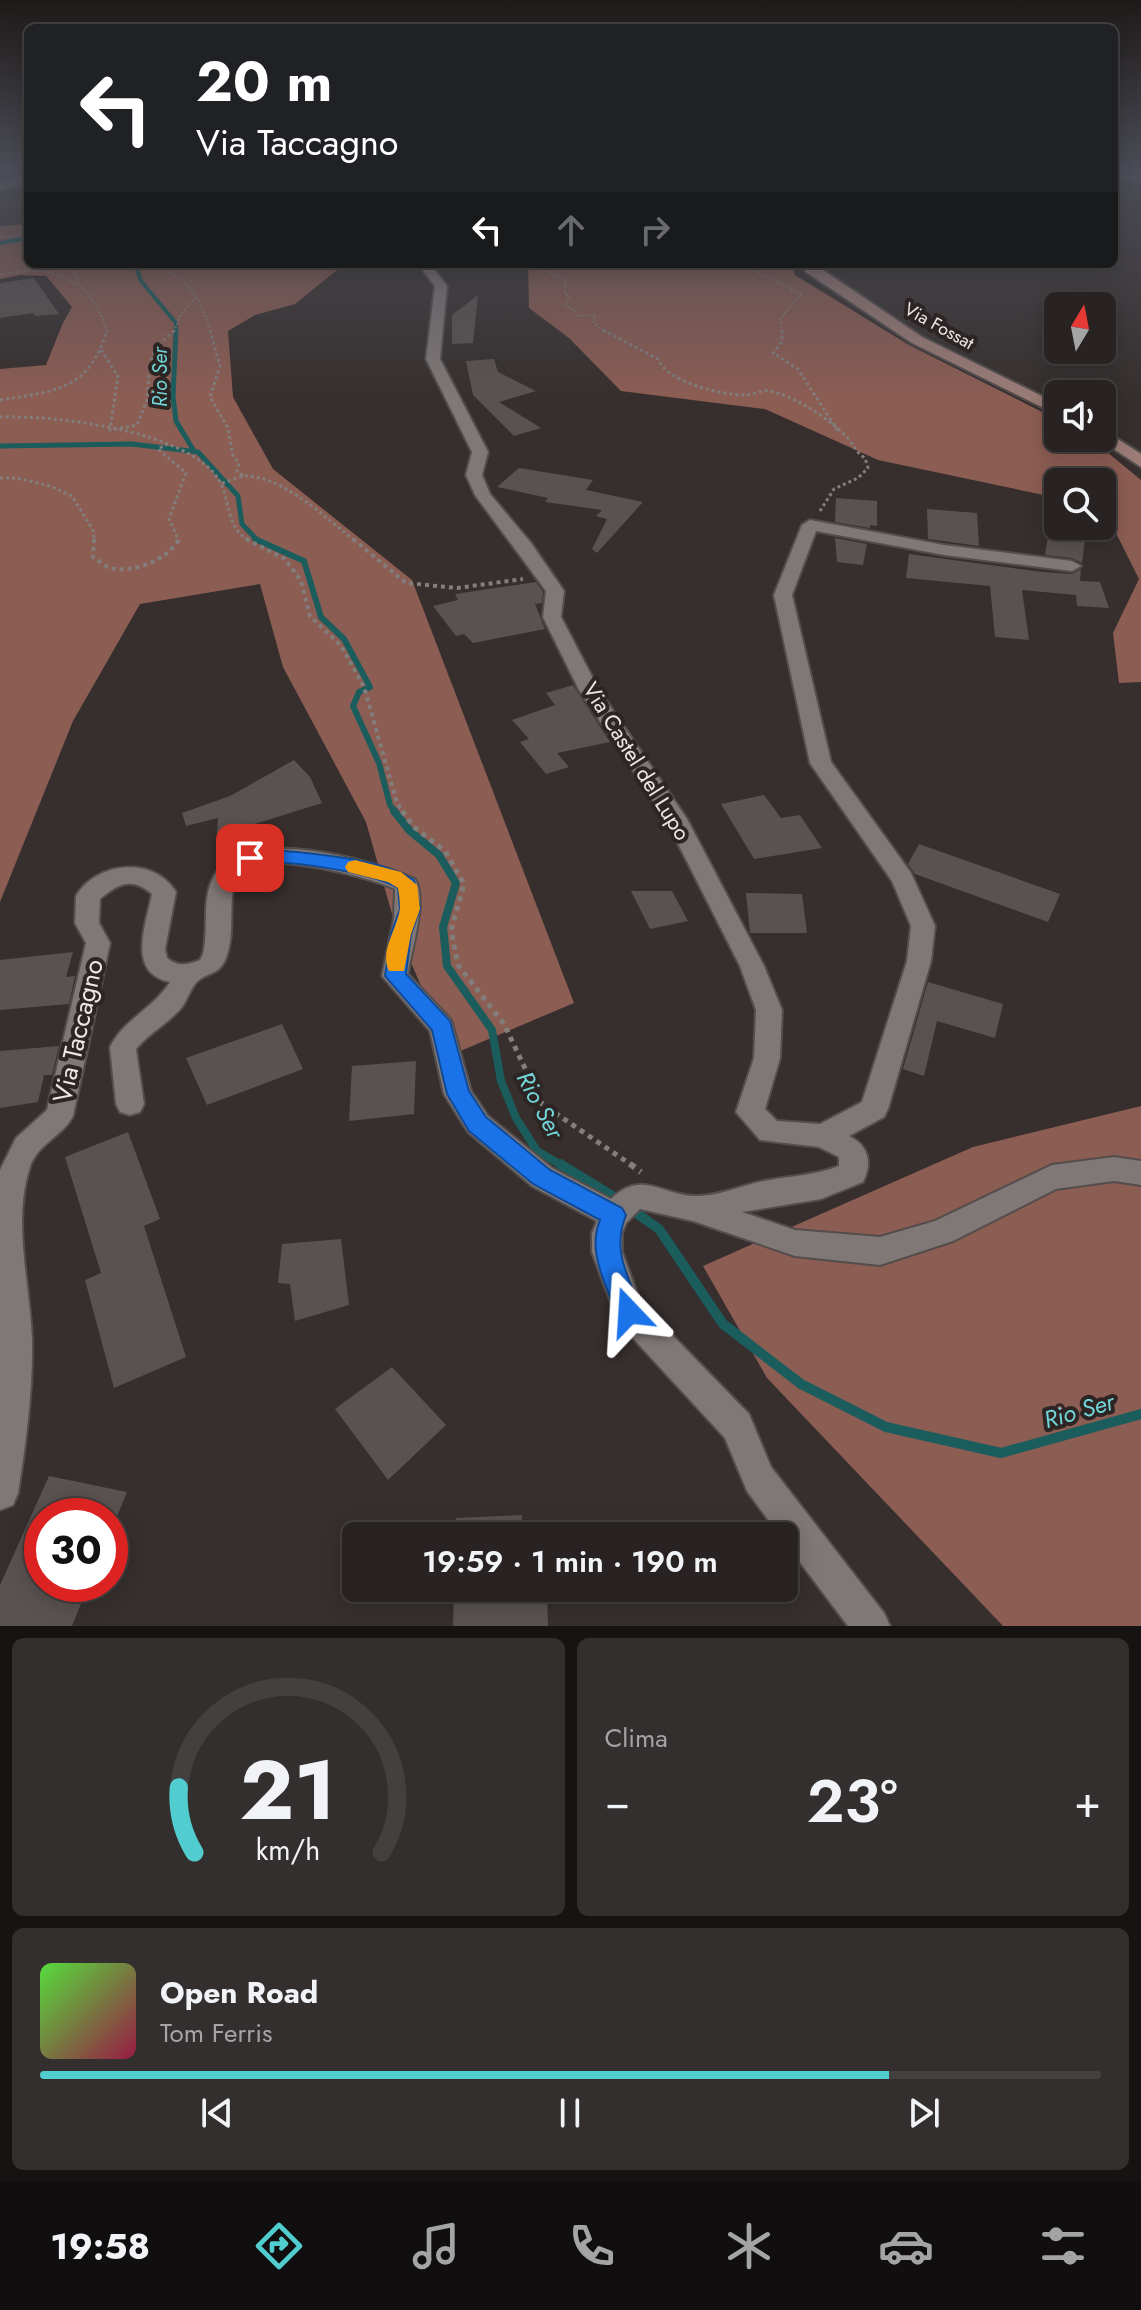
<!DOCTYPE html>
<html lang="it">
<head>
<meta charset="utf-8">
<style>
  body { margin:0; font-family:Jost,sans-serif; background:#342f2f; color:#f1f3f6; height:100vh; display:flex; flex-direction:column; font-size:30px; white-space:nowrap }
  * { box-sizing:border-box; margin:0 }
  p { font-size:26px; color:#a5a4a5 }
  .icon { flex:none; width:44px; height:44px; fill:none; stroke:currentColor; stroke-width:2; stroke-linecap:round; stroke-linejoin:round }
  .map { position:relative; height:1626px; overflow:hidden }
  .sheet { display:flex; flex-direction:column; gap:12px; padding:12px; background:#161313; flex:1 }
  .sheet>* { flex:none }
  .banner { position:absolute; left:24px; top:24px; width:1094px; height:244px; border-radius:12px; box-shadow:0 4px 20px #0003,0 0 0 2px #444040; background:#202124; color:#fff; overflow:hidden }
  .needle { width:52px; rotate:10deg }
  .tools { position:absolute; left:1044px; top:292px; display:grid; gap:16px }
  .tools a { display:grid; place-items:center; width:72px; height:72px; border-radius:12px; background:#282322; box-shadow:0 4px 20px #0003,0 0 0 2px #444040; font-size:40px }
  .speed { position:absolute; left:24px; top:1498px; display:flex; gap:16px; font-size:40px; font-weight:700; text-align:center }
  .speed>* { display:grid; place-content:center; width:104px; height:104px; border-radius:50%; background:#282322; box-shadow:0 4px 20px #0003,0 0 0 2px #444040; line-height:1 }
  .speed .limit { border:12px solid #d22; background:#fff; color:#111 }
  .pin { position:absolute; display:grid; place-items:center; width:68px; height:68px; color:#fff; margin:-34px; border-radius:16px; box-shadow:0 4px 12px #0006 }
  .me { position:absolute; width:88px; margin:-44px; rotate:340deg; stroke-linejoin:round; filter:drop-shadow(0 0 6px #0008) }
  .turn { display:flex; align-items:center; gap:28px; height:168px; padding:0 40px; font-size:36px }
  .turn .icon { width:104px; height:104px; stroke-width:2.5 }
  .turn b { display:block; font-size:56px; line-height:68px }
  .lanes { display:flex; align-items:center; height:76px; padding:0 40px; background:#0003; justify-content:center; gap:40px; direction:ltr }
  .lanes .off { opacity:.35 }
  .big { font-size:60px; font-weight:600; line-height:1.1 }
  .sheet .widget { flex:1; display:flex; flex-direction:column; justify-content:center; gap:12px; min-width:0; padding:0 28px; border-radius:12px; background:#342f2f }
  .sheet .dial { align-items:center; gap:0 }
  .dial svg { height:208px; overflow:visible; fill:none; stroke:#444040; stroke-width:7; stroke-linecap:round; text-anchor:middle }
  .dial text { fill:#f1f3f6; stroke:none }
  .song { display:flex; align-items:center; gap:24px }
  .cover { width:96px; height:96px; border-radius:12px; background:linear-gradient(135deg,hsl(110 70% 55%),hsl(340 70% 35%)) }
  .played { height:8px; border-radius:4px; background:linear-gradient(90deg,#52cdcf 80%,#444040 80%) }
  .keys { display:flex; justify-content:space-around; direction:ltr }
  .heat { display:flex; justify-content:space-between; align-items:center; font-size:44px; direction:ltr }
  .sheet .tiles { flex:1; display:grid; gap:12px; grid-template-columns:1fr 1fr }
  .widget:last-child { grid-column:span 2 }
  .trip { position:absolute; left:342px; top:1522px; width:456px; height:80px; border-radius:12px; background:#282322; box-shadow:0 4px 20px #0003,0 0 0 2px #444040; font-weight:600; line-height:80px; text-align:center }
  .tabs { display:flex; height:128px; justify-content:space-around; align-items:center; background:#100e0e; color:#a5a4a5 }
  .tabs .icon { width:56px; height:56px }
  .tabs .current { color:#52cdcf }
  .tabs b { font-size:36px; color:#f1f3f6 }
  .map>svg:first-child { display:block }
  .forest { fill:#8c5d53 }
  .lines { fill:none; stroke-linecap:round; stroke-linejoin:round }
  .stream-far4 { stroke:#1b5c5d; stroke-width:4 }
  .stream-far3 { stroke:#1b5c5d; stroke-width:5 }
  .stream-far2 { stroke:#1b5c5d; stroke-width:6 }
  .stream-far1 { stroke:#1b5c5d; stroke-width:8 }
  .stream { stroke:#1b5c5d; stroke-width:10 }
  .building { fill:#595250 }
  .street-casing { stroke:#534d4c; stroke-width:4 }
  .secondary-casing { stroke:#534d4c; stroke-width:4 }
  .path-far4 { stroke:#837d7c; stroke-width:2; stroke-dasharray:2 2; stroke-linecap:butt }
  .path-far3 { stroke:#837d7c; stroke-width:3; stroke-dasharray:3 3; stroke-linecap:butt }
  .path-far2 { stroke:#837d7c; stroke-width:4; stroke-dasharray:4 4; stroke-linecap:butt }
  .path-far1 { stroke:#837d7c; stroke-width:5; stroke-dasharray:5 5; stroke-linecap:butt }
  .path { stroke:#837d7c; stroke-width:6; stroke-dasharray:6 6; stroke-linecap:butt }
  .street { fill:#807877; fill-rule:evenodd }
  .secondary { fill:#9b7c77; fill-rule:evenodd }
  .route { fill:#1a73e8; stroke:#114b97; stroke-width:2 }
  .slow { fill:#f59e0b }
  .labels { text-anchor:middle; stroke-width:8; stroke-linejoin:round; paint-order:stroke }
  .far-street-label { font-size:18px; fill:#ebe7e6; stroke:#2c2524 }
  .far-water-label { font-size:20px; font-style:italic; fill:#72d6d8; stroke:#2c2524 }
  .street-label { font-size:22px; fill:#ebe7e6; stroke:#2c2524 }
  .water-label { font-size:24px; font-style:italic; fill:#72d6d8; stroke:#2c2524 }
  .near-street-label { font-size:26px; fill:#ebe7e6; stroke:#2c2524 }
</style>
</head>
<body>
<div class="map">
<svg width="1141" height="1626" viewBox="0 0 1141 1626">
  <rect width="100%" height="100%" fill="#362f2e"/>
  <path class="forest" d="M28,224V264H332L337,270L295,304L255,315L228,331L233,397L273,469L412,580L574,1003L451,1055L396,928L366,822L283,667L260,584L140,604L73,721L0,902V369L46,365L62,325L72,307L46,276L20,275L0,279V226Z
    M528,264H792L795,275L909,345L1058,420V438H1090L1141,480V682L1119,683L1113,633L1139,579L1106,513L1102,511V482H1058V498L878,460L765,409L621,391L569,338L529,308Z
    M1141,1106V1626H1003L767,1378L703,1266L973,1147Z"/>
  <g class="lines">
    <path class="stream-far4" d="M0,243L28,238
      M135,264L141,281L176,323V332"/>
    <path class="stream-far3" d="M176,330L173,396L176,421L194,451
      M0,446L132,444L198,452L238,496L242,524L258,541"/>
    <path class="stream-far2" d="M255,539L304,561L321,617L344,639L370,687L359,692L353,706L379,763L390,805L396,813"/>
    <path class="stream-far1" d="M394,811L410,831L439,855L456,883L443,927L447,966L492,1030L501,1081L516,1118L537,1151L563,1166"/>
    <path class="stream" d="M560,1164L619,1200
      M629,1208L659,1229L723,1324L801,1384L886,1427L1001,1453L1141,1414"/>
  </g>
  <path class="building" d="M34,278L59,314L35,316L33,313L0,318V283Z
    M478,295L473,343L452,344V315Z
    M494,359L498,372L536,391L499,402L541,428L514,436L473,395L466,361Z
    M519,468L593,480L586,490L643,502L597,553L592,549L607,519L596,516L602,510L545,502L548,498L497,487Z
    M836,498L877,501V526L870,525V528L835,522Z
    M927,509L977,513L979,546L928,539Z
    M1050,525L1086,531L1082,563L1072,558L1045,555Z
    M835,538L867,544L863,565L837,562Z
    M909,554L1042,572L1072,574L1081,569L1080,581L1100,582L1109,608L1077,606L1076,595L1022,590L1029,640L995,637L990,586L906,578Z
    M536,582L543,592L542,603L535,604L545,629L473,643L464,634L456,636L433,606L458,600L455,594Z
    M573,685L610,742L557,753L569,767L546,774L520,742L529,739L512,720L555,705L546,693Z
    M294,760L310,777L322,803L245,827V844L216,849L218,818L186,826L182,813L230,796Z
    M764,795L781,818L800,815L822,848L754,859L721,804Z
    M919,844L1060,894L1048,922L915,874L908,864Z
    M631,891H672L688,921L650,929Z
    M746,893L802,894L807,933H750Z
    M73,952L66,977L75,976L69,1004L0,1010V960Z
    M928,982L1003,1004L995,1038L937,1021L924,1076L903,1069Z
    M282,1024L303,1069L207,1105L186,1058Z
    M59,1046L52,1075H44L38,1102L0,1108V1051Z
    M416,1061L414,1114L349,1121L352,1066Z
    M128,1132L160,1219L144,1226L186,1357L114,1388L85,1280L101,1273L65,1157Z
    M341,1239L349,1305L295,1321L290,1284L278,1283L282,1244Z
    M392,1367L446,1425L388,1480L335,1409Z
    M49,1476L127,1492L117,1516H42V1584H89L72,1626H0V1585Z
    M522,1515V1536H456V1518Z
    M454,1588H547L548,1626H453Z"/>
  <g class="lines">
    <defs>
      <path id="street" d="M1114,171L1141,176V182L1114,177Z
        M28,176V182L0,190V184Z
        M418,264H430L447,286L440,359L488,452L482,475L490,494L531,543L564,591L561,617L599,690L687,819L764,966L782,1010L780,1058L765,1109L777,1121L820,1124L862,1102L907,961L911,926L892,881L810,763L774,595L802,525L810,520L944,545L1072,561L1081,566L1072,571L944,555L816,531L792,595L831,762L911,873L935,926L931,961L888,1109L884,1117L849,1136C868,1145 873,1162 863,1182L821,1199L742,1212L795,1230L880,1237L935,1221L1052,1165L1114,1157L1141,1161V1185L1114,1181L1056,1189L953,1241L880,1265L795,1256L693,1221L640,1209L626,1223L622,1233V1252L641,1303L749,1414L771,1467L884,1613L890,1626H848L784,1541V1536H780L747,1491L725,1438L618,1322L592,1252V1233L597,1221L532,1186L468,1132L444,1094L430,1031L382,976L394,919L395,889C367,876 279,855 251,866C245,869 240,874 236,878C227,904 236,932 226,958C219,975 211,971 199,980C191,986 188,999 182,1007C169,1023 150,1032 136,1049L144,1104L140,1112L130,1115L120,1112L116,1104L110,1047C124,1019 154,1008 170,982C126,973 146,925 152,894C132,877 119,883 100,899L99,923L110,943L73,1116C63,1136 37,1144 30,1167C12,1221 30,1284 32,1339C33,1391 26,1442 18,1493L13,1505L0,1510V1170L16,1138L47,1110L86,943L75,923L76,896C97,861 154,856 176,892L165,949L167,958C178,967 187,965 200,960L203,954C209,929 201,899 214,876C243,823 372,860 415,879C428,900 411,950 408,974L451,1020L471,1091L488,1116L552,1168L611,1199C642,1168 664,1197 698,1196C718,1196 740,1186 759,1182C787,1176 813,1176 839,1166V1157L819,1147L760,1140L736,1112L754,1058L756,1010L740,966L666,820L579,690L543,617L546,591L475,495L466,475L472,452L426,359L435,286Z"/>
      <path id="secondary" d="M802,264H814L922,337L1058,404V415L912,343L806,272Z
        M1102,429L1141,454V467L1097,438H1102Z"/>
    </defs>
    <use href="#street" class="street-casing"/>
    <use href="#secondary" class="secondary-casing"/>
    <path class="path-far4" d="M0,237L28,236
      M70,264L79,283
      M158,264L169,270
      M171,264V273C195,286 202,307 211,332
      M549,264L551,274L565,280V293L569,298L565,305L576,311V316L595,315L593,320L597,327L607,332
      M758,264L754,270L801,294L780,319L782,332
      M0,275C52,262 92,278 107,332
      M174,332L181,314L197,296"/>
    <path class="path-far3" d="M210,330L220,366L210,397L228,428L233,456L239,463L237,471L242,475L240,477
      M603,330L658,359C668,383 722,395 746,395C755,395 762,389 770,391C796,397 826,417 845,435C853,443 855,452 865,458L868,468L858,478L834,489L820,511
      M782,330V342L773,353L798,369L838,431
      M101,350L118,376L110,430L137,425L147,400L150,363L156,347L175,330
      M0,400C55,391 89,391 107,330
      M0,417C54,415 183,430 217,477C232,499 224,528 250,541
      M168,444L158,449L186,473L169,519L179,541
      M0,478H17L50,486L72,496L94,532V541
      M222,483C230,481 239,476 247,476C283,477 328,519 355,541"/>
    <path class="path-far2" d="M94,539L93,557C98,560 105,566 110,568C133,574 169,559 179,539
      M246,539L285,559L301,581L310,616L341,646L364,687L397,803L404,813
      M353,539L406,583L457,588L523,579"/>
    <path class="path-far1" d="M402,811L414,827L445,851L464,884L451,930L458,965L504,1024L542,1104L633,1166"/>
    <path class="path" d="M630,1164L641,1172"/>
    <use href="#street" class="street"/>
    <use href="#secondary" class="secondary"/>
  </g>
  <linearGradient id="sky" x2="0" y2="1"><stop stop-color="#1e1a19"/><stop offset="0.43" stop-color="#4c4d57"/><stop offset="1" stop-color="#4c4d57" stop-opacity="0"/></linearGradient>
  <rect width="1141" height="398" fill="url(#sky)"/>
  <path class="route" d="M268,849C316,855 372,856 414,880L420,909L411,934L406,974L450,1021L469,1091L486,1117L550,1170L622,1208L626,1215C611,1251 629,1278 642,1312L638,1321L629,1324L620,1321L616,1312C605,1282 587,1251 600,1220L533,1184L469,1131L447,1094L432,1030L385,976L391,934L400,909L398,888C370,872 302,863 269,862C258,862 248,868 240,858L243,853Z"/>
  <path class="slow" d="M355,860L401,872L417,885L420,909L411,934L404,971H389C379,951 398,928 400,908C400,902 399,894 398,888L388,882L348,872L345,867L348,862Z"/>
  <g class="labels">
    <g class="far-street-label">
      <text transform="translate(939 326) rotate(29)" y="6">Via Fossat</text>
    </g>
    <g class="far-water-label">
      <text transform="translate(160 377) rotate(-90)" y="7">Rio Ser</text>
    </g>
    <g class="street-label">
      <text transform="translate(637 761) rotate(58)" y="8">Via Castel del Lupo</text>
    </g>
    <g class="water-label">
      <text transform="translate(540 1105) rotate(62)" y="8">Rio Ser</text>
      <text transform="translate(1079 1411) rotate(-16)" y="8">Rio Ser</text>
    </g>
    <g class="near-street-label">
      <text transform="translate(78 1031) rotate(-77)" y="9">Via Taccagno</text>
    </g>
  </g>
</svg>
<div class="tools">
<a><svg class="needle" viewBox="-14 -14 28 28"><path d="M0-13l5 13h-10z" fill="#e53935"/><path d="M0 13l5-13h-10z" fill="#a5a4a5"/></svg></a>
<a><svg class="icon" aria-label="sound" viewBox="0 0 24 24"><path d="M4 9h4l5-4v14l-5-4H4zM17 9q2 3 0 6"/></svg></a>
<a><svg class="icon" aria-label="search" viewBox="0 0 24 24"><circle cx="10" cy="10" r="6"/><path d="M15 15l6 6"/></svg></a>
</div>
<div class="speed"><div class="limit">30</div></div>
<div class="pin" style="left:250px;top:858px;background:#d93025"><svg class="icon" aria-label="arrive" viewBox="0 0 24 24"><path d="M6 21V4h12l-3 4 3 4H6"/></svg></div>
<svg class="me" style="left:629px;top:1312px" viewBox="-20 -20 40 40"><path d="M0-17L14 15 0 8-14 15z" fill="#1a73e8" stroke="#fff" stroke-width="4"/></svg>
<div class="trip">19:59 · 1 min · 190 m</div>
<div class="banner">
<div class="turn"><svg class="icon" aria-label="left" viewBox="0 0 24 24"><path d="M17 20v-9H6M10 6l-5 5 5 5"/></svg><div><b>20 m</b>Via Taccagno</div></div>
<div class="lanes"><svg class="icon" aria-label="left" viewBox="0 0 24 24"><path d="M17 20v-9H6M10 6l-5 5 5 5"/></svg><svg class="icon off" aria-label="ahead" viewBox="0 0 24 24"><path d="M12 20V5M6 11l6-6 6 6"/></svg><svg class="icon off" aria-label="right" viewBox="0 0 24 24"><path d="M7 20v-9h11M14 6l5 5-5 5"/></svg></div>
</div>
</div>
<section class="sheet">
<div class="tiles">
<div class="widget dial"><svg viewBox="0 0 100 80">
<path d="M14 69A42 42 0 1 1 86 69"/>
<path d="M14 69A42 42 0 0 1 8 44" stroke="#52cdcf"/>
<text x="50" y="56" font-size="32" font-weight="700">21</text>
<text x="50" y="72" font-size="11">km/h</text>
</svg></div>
<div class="widget"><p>Clima</p>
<div class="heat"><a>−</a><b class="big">23°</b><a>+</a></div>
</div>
<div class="widget">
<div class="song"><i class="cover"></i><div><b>Open Road</b><p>Tom Ferris</p></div></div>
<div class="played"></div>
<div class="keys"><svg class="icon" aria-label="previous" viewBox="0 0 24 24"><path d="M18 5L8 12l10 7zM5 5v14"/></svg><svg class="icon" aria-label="pause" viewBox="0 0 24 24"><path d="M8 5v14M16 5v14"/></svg><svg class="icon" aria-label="next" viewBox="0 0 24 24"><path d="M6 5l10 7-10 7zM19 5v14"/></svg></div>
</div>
</div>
</section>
<nav class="tabs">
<b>19:58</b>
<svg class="icon current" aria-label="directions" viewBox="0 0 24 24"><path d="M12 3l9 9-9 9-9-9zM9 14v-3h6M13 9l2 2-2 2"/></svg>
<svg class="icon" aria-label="music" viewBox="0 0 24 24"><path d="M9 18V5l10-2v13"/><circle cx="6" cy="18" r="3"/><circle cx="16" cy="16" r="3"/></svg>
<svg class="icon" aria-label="phone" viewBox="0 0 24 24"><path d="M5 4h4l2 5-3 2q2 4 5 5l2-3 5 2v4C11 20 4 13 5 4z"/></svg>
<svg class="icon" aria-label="climate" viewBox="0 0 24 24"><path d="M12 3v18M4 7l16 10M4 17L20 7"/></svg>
<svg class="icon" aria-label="car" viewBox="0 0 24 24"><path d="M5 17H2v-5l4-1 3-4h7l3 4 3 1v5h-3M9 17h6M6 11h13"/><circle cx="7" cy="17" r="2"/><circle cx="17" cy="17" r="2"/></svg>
<svg class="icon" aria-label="filters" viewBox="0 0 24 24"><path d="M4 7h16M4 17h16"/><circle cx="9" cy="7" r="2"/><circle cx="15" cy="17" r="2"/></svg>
</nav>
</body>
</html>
